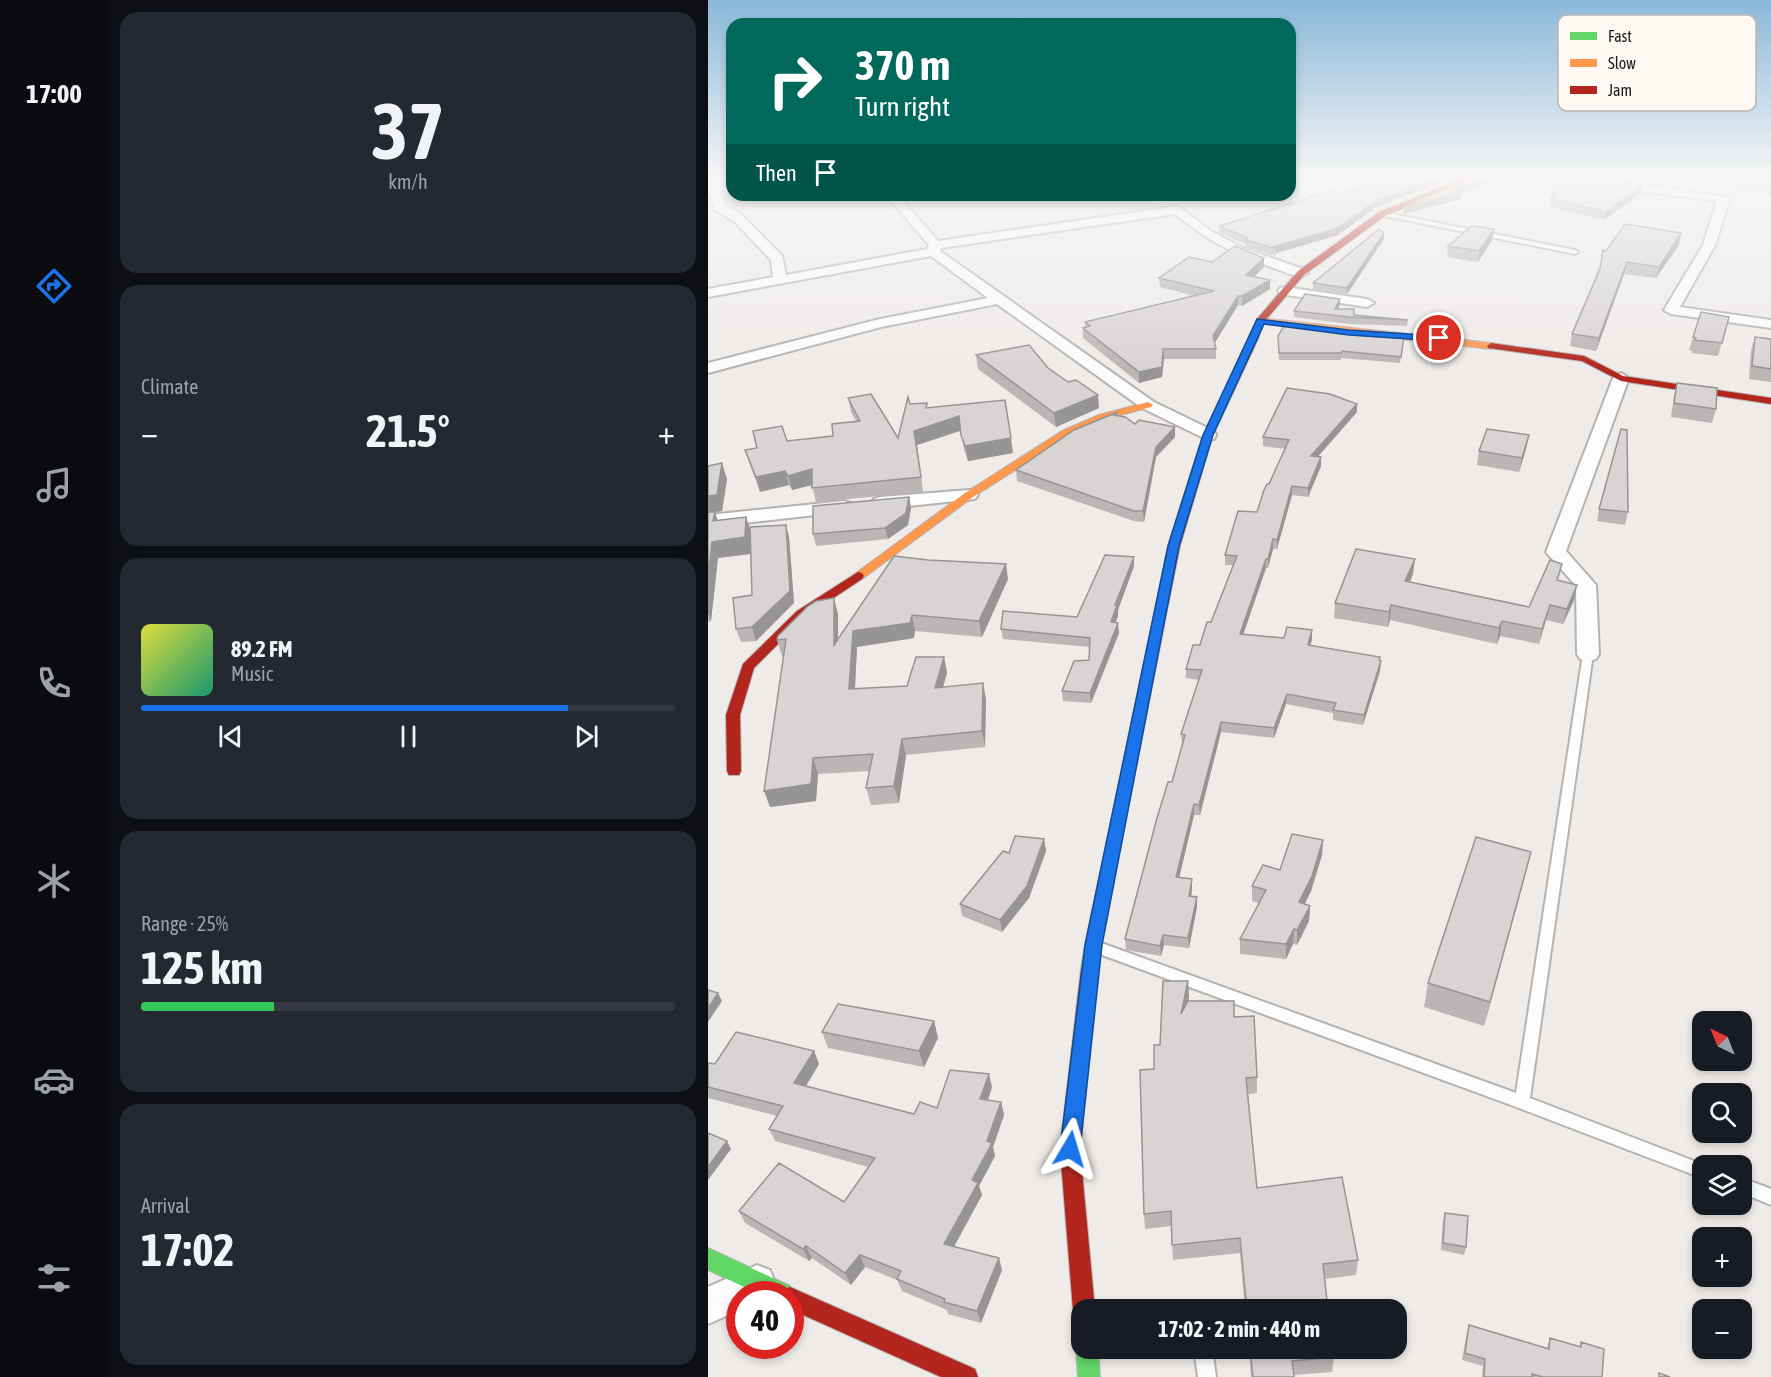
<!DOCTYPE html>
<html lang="en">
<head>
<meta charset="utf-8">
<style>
  body { margin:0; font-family:"Asap Condensed",sans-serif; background:#242831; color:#f1f3f6; height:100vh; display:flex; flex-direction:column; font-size:22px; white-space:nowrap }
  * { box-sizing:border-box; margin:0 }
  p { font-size:20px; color:#9ea1a6 }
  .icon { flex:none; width:33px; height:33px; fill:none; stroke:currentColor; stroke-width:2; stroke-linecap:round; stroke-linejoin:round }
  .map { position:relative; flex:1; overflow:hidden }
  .sheet { display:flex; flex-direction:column; gap:12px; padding:12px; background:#0d0f14; width:600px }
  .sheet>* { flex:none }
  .banner { position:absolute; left:18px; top:18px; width:570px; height:183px; border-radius:18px; box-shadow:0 3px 9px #0003; background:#00695c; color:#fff; overflow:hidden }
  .needle { width:39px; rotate:317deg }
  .controls { position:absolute; left:984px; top:1011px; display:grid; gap:12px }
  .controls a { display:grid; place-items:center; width:60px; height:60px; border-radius:12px; background:#171b24; box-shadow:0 3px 9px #0003; font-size:30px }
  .speed { position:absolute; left:18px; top:1281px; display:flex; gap:12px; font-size:30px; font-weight:700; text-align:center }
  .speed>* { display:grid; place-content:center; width:78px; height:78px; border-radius:50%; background:#171b24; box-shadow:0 3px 9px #0003; line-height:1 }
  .speed .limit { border:9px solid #d22; background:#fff; color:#111 }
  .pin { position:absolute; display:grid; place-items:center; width:51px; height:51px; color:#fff; margin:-26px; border:3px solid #fff; border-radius:50%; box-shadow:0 2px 6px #0007 }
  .me { position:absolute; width:66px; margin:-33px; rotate:7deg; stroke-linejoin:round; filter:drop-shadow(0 0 4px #0008) }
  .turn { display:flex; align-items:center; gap:21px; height:126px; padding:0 30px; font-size:27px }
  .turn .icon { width:78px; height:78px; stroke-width:2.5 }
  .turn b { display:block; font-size:42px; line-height:51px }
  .then { display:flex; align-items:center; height:57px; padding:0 30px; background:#0003; gap:12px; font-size:22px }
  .big { font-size:45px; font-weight:700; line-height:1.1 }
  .sheet .tile { flex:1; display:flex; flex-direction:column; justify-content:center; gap:9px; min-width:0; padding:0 21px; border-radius:18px; background:#242831 }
  .sheet .dial { align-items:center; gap:0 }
  .dial b { font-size:78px; line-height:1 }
  .song { display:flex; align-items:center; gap:18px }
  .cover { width:72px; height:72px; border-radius:9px; background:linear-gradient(135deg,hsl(60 70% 55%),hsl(160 70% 35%)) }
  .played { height:6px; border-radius:3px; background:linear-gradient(90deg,#1a73e8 80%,#363941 80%) }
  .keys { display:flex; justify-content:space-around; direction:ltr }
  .heat { display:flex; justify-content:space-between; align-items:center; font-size:33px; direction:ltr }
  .charge { height:9px; border-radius:4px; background:linear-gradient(90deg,#34c759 25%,#363941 0) }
  .trip { position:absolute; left:363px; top:1299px; width:336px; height:60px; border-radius:18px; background:#171b24; box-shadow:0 3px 9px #0003; font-weight:700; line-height:60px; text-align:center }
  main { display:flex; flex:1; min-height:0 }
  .tab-bar { display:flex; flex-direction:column; width:108px; justify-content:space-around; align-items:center; background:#090b0e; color:#9ea1a6 }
  .tab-bar .icon { width:42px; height:42px }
  .tab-bar .current { color:#1a73e8 }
  .tab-bar b { font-size:27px; color:#f1f3f6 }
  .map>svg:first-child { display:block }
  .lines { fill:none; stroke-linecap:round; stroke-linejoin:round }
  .lane-casing { stroke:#b5b3b1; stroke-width:4 }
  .street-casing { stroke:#b5b3b1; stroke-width:4 }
  .fast-casing { stroke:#b5b3b1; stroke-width:2 }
  .slow-casing { stroke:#b5b3b1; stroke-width:2 }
  .jam-casing { stroke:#b5b3b1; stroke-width:2 }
  .lane { fill:#fcfcfc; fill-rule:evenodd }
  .street { fill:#fcfcfc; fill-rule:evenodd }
  .fast { fill:#63d668; fill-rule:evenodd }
  .slow { fill:#ff974d; fill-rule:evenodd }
  .jam { fill:#b3261e; fill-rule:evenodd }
  .wall { fill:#b9b6b5 }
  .shaded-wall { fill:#969494 }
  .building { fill:#d7d4d3; stroke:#969494; stroke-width:1.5 }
  .route { fill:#1a73e8; stroke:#114b97; stroke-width:1.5 }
  .key { fill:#fff8f3; stroke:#bbb6b2; stroke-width:1.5 }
  .key-label { font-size:16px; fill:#1d1b19 }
</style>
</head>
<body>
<main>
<nav class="tab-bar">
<b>17:00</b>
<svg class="icon current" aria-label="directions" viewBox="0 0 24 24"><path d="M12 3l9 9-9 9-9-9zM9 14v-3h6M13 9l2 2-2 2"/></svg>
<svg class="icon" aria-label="music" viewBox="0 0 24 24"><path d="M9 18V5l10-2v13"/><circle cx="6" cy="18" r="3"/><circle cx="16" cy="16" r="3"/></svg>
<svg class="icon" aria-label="phone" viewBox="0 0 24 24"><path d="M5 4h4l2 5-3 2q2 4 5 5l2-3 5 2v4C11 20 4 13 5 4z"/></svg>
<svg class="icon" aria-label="climate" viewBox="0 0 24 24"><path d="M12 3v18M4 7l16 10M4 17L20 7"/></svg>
<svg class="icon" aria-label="car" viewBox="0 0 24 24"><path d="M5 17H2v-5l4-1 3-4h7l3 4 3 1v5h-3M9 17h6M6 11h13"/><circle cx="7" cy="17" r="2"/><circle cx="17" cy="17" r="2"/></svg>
<svg class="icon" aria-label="filters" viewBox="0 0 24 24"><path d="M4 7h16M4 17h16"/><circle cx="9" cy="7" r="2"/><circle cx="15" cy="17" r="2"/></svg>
</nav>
<section class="sheet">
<div class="tile dial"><b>37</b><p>km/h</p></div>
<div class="tile"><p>Climate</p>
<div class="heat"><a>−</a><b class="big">21.5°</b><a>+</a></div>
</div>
<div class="tile">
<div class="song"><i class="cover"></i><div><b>89.2 FM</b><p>Music</p></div></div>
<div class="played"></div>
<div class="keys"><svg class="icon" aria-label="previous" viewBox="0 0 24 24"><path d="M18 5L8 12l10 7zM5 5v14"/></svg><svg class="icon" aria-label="pause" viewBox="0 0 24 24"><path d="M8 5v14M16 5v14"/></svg><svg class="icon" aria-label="next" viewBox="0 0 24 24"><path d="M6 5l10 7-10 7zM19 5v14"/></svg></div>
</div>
<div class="tile"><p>Range · 25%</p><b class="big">125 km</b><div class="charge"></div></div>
<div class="tile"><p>Arrival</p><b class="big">17:02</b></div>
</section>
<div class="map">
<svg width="1063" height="1377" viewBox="0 0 1063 1377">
  <rect width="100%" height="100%" fill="#eeebe9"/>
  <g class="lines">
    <defs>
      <path id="lane" d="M674,212L867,250L870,252L867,254L672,215L671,214Z
        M880,651L885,654L822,1098L999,1166H994V1178L811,1108L386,952L384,948L386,944L391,943L396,944L808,1093L875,654Z
        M1034,1178L1063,1189V1205L1034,1193Z
        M486,1348H504L508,1377H490Z"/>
      <path id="street" d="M831,175H864L1020,197L1022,199L1007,245L972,307L1063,320V328L963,314L956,310L995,245L1009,201L837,178Z
        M0,184L14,195L17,205L34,215L74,256L78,275L219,249L221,245L178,195H190L230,241L470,206L503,231L535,248L598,270L600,273L593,277L588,276C538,258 509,249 467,214L233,248L232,251L446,402L506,431L508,435L506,439L500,440L434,408L289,304L173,327L0,373V363L172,319L280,298L223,256L0,297V289L65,277L63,260L26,221L7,210L4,198L0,193Z
        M577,287L659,299L666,303L659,307L572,294L570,291L572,288Z
        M913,373L921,378L858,551L888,585L891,654L888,659L880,661L872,659L869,654L868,586L838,552L905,378Z
        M261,490L267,491L270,495L267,499L172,509L166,507L163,503L166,499L172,497Z
        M136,501L143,503L145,507L143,511L0,527V515Z
        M49,1265L62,1270L67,1283L62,1294H32V1310L0,1324V1287Z"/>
      <path id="fast" d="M453,606L459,610L393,945L388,974L382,976L376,974L373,969L377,945L447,610Z
        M0,1248L82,1286L85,1294L82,1300V1294H51L0,1270Z
        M374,1339V1348H390L392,1377H370L368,1348Z"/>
      <path id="slow" d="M552,318L783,343L787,346L783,349L549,323V319Z
        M440,402L445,405L443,407L397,419L362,435L265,497L154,579H146L144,576L257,493L354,431L391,415Z"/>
      <path id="jam" d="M764,175H773L677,216L596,275L556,322L550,339L505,435L472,546L459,610L457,613H449L447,610L460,546L495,435L542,339L549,319L590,271L671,212Z
        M783,343L876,356L915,376L1063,398V404L913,381L874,361L780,348L779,346Z
        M150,572L154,573L156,576L154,579L97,617L46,668L32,715L33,771L31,775H21L19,771L18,715L35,664L89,611Z
        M382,962L388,964L391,969L372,1149L387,1310H374V1320L368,1318L365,1310L352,1149L373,969L376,964Z
        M82,1287L267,1369L270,1377H233L82,1309V1294H73L74,1290Z"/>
    </defs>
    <use href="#lane" class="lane-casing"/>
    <use href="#street" class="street-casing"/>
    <use href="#fast" class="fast-casing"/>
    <use href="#slow" class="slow-casing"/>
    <use href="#jam" class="jam-casing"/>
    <use href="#lane" class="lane"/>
    <use href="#street" class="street"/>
    <use href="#fast" class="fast"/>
    <use href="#slow" class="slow"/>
    <use href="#jam" class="jam"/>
  </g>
  <path class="wall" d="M689,175H751L667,208L630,235L568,253V256L538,247V244L511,233V226L631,194Z
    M879,175H976L974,184L948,182L945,184Z
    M1029,175H1063V194L1025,189Z
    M933,193L896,220L842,207L843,199Z
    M786,229L784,240L770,262L739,257L740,246Z
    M676,233V239L639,294L605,289V283Z
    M971,245L948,278L916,274L888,351L862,346L864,334L898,251Z
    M556,258V267L546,277L562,280V289L534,306L530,305L506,343L508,349V359H456L454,377L431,383L375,338V328L377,327V322L486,296L452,287L451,278L504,262Z
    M632,305L630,309L646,315L700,320L699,326L641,324L586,317V311Z
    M1021,317L1010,356L984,353V351L981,350L985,337Z
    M570,336L696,337L692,363L633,358V360H571Z
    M1047,337L1063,339V382L1041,379L1043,350Z
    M268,355L391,408L348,427L270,369Z
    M969,383L1008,409L1004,423L963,417L966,396Z
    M140,398L190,438L202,404L220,408L305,453L260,461L256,450L253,431L209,445L215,492L108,502L104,485L84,490L81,485L52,492L42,465L37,450L79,441L125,436L148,421L143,412Z
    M410,412V416L427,424L467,437L448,457L436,522L426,521L309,481L308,470Z
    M649,412L610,457H613V466L600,497L584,495L569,549H565L560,568H558L535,634L604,640L602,645L673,661L672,671L655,725L625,720V713L578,704L566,738L513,732L492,815H486L471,877L484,879V889L483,896L489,897V907L481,948L456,945L453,956L418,950L417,939L475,745H474L473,734L491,680L478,678V669L492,645L503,622L525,565H517V555L549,512L578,449L555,446V437Z
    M821,435L818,449L811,472L769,465L771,451Z
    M0,466L19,479L14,511L7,512L9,520L38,517L42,529L81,537L86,603L48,641L33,642L28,629L44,595L42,545V554L10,558L3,621L0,622Z
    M201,497L203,508L200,525L180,539L108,546L105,534Z
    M891,509L920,512L917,525L889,521Z
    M426,557V566L410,610V615L408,623L411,633L383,703L355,701L354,691L381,660L382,647L295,639L293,629L369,617Z
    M705,574L702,582L821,607L850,580L869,585L866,600L855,624L838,620L831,644L792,636L789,644L682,620L680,627L626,618L627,603Z
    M300,579L274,637L207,631L206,638L149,647L147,689L199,686L236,657L239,673L235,687L278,699L277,747L198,755L191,803L163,805L158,788L162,771L110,774L108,801L62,807L76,656H74L69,640L130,614V639Z
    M336,839L338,851L321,898L294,932L254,916L252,904L301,853Z
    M615,840L614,855L603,891L597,904L602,906L601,921L589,945L585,944L578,959L532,954V939L551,903L544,901V886L572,870Z
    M817,876L776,1026L716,1007L720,983Z
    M480,981L481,998L480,1002L526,1017L549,1077V1093L540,1094L549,1188L650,1260L648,1275L617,1279L620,1310H537L532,1253L465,1260L463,1226L437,1229L436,1214L452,1045Z
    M226,1021L230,1038L216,1067L120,1048L114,1032Z
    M106,1051L111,1064L97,1086L206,1114L229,1108L284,1087L280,1100L293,1102L296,1115L285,1147L287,1156L271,1186L274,1195L246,1246L294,1270L273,1323L240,1314L239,1310L194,1291L189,1280L157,1267L143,1285L104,1258L101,1261L37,1223L31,1211L136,1202L160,1167L67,1141L61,1129L69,1116L0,1098V1063L7,1064Z
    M737,1213L758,1247L756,1255L733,1250L735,1220Z
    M761,1325L839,1348L842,1338L871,1347L873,1342L894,1377H774L775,1366L754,1360L759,1332Z
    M541,1348H625L626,1357L624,1372L585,1375L586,1377H543Z"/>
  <path class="shaded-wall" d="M735,175H751L667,208L630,235L568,253V249L565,247L668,201Z
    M786,175H802L754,193L753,199L695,214L696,207Z
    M947,175H950L948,182L945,184Z
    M934,185L933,193L896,220L898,212Z
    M786,229L784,240L770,262L771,251Z
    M676,233V239L639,294V288Z
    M973,233L971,245L948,278L951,267Z
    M556,258V267L538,284V275Z
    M919,262L916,274L888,351L891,338Z
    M562,280V289L534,306V296Z
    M530,296V305L505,346V336Z
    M632,299V305L626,315L627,309Z
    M455,349L456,359L454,377L431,383V372Z
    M390,395L391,408L348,427L346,413Z
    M649,404V412L603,464V456Z
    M251,416L254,430L209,445L215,492L206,431Z
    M467,427V437L448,457L436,522L435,511L448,447Z
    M821,435L818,449L811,472L814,458Z
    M303,438L305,453L260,461L257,446Z
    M613,457V466L600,497V488Z
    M14,463L19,479L14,511L7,512L12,528L11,538L0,513V496Z
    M104,469L108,484L84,490L80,476Z
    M77,471L81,485L52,492L48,477Z
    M584,486V495L569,549V540Z
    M201,497L203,508L200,525L180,539L177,528Z
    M38,517L43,533L42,554L10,558L3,621L0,612V579L4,542Z
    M78,525L81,537L86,603L48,641L44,627Z
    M565,539V549L560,568V559Z
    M426,557V566L410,610V615L404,632L403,622L407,605Z
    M558,559V568L532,644V634Z
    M707,559L705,574L696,596L697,581Z
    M298,564L300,579L274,637L271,621Z
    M869,585L866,600L855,624L859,609Z
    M126,598L130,614V661L126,645Z
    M683,605L682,620L680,627L681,612Z
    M842,605L838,620L831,644L834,629Z
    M204,615L207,631L206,638L149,647L146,706L141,689L145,631Z
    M794,621L792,636L789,644L791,628Z
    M410,623L411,633L383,703L382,693Z
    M604,630V640L599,655L600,645Z
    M236,657L239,673L230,704L227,688Z
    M673,661L672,671L655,725L656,715Z
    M275,683L278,699L277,747L274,731Z
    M579,694L578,704L566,738V728Z
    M513,722V732L492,815L491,805Z
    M194,739L198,755L191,803L186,786Z
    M105,758L110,774L108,801L62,807L56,791Z
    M486,804V815L469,887L468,877Z
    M336,839L338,851L321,898L294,932L292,920Z
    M615,840L614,855L603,891L590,917L591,902Z
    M823,852L817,876L776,1026L782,1002Z
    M484,879V889L482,907L481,896Z
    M489,897V907L481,948L480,938Z
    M602,906L601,921L589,945V930Z
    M586,929L585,944L578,959V944Z
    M455,935L456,945L453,956L452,946Z
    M480,981L481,998L474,1030L473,1014Z
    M10,993L14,1001L0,1022V1008Z
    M226,1021L230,1038L216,1067L211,1051Z
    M106,1051L111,1064L92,1096L86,1083Z
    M281,1074L284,1087L276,1112L272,1099Z
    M293,1102L296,1115L285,1147L287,1156L271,1186L274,1195L241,1256L236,1244L264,1180Z
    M19,1141L23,1149L0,1180V1167Z
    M98,1246L104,1258L101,1261L95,1249Z
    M152,1255L157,1267L143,1285L137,1273Z
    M291,1258L294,1270L273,1323L269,1311Z"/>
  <path class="building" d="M689,175H735L668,201L630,228L565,247L568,249L538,240L540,238L511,226L622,191L631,194Z
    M774,175H786L744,190L754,192L696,207Z
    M1029,175H1063V181L1029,176Z
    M855,176L934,185L898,212L843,199Z
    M917,224L973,233L951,267L919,262L891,338L864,334L892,269L895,250L898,251Z
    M764,226L786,229L771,251L740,246Z
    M671,229L676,233L639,288L605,283Z
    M527,246L556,258L538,275L562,280L534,296H530L505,336L508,349H455L454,367L431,372L375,328L382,326L377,322L506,291L451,278L481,257L504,262Z
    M597,294L632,299L627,309H646V315L700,320L642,317L586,311Z
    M993,312L1021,317L1014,343L987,340L988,338L985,337Z
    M576,326L696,337L693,357L634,351L633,353H571L570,336Z
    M1047,337L1063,339V369L1044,366Z
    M321,345L340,368L360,382L368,380L390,395L346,413L268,355Z
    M969,383L1009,388L1008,409L966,403Z
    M579,388L622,394L649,404L603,456L613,457L600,488L584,486L569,540L565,539L560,559H558L532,634L576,638L579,627L604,630L600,645L672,657L671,660L673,661L656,715L625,710L628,703L579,694L566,728L513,722L491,805L486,804L468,877L484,879L481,896L489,897L480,938L455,935L452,946L417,939L449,818L460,782H464L477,735L473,734L494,670L478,669L485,645H492L499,622H503L529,556L517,555L530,511L549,512L556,490L559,484H561L581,440L555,437Z
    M163,394L190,438L200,397L202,404L219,403L218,408L297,400L303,438L257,446L253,435L251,416L206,431L213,477L104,488V469L80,476L77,471L48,477L37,450L49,448L45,431L74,426L79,441L125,436L124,424L152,421L140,398Z
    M410,412L406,415L417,417L427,424L431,420L467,427L448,447L435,511H426L308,470L366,430Z
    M779,429L821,435L814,458L771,451Z
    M913,429L919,430L920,512L891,509Z
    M14,463L9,495L0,496V466Z
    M201,497L198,513L177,528L105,534V506Z
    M0,512H7L5,521L38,517L37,537L4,542L0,579Z
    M78,525L82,591L44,627L28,629L25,598L44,595L42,527Z
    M648,549L707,559L697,581L821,607L842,560L854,564L849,580L869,585L859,609L842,605L834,629L794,621L791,628L683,605L681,612L627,603Z
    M397,555L426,557L407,605H409L403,622L410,623L382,693L354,691L366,661L381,660L382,638L293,629L295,611L369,617Z
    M186,556L220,560L298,564L271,621L204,615L202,623L145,631L141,689L199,686L208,657H236L227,688L275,683L274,731L194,739L186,786L158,788L165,754L105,758L103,784L56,791L78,639L69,640L70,636L100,606L108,601L126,598V645Z
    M584,834L615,840L604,876L591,902L602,906L589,930L586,929L578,944L532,939L558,890L544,886L555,865L572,870Z
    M307,836L336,839L319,886L292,920L252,904L295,851L301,853Z
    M768,837L823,852L782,1002L720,983Z
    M455,981H480L473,1014L480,1001H526V1017L546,1016L549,1077L538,1078L549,1188L634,1177L650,1260L615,1264L620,1310H539L532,1238L464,1245L463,1211L436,1214L432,1070L446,1069V1045H452Z
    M0,990L10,993L0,1008Z
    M130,1004L226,1021L211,1051L114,1032Z
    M28,1032L106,1051L86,1083L206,1114L212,1102L229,1108L242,1070L281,1074L272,1099L293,1102L279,1141L284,1143L264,1180L270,1183L236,1244L291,1258L269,1311L236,1302L237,1299L189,1279L193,1271L152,1255L137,1273L98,1246L95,1249L31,1211L71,1163L136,1202L167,1158L61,1129L75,1106L0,1087V1063L7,1064Z
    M0,1133L19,1141L0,1167Z
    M737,1213L760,1216L758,1247L735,1243Z
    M761,1325L841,1349L842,1338L873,1347V1342L896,1349L894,1377H835L824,1374V1377H776L777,1359L757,1353Z
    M542,1348H625L626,1357L584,1361L586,1377H545Z
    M951,1373L962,1377H951Z"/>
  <linearGradient id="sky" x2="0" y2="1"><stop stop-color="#8ab8d9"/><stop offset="0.48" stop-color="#f7f6f5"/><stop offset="1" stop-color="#f7f6f5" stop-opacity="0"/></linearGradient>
  <rect width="1063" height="368" fill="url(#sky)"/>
  <path class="route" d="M549,319L641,330L731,336L736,338L731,341L641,335L556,324L505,435L471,546L394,945L372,1149L369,1156L362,1158L355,1156L352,1149L377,945L460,546L495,435Z"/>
  <rect x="850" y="15" width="198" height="96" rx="9" class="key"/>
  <rect x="862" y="32" width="27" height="8" fill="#63d668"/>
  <rect x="862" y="59" width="27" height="8" fill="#ff974d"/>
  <rect x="862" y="86" width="27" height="8" fill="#b3261e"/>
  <g class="key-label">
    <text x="900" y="42">Fast</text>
    <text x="900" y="69">Slow</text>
    <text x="900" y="96">Jam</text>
  </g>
</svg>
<div class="controls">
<a><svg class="needle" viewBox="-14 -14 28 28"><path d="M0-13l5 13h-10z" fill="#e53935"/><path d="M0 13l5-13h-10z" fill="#9ea1a6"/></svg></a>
<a><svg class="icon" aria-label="search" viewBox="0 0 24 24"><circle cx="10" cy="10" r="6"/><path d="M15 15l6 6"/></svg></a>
<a><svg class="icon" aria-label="layers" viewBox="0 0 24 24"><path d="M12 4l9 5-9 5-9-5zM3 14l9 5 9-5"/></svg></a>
<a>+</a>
<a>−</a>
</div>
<div class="speed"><div class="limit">40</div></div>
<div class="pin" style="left:731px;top:338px;background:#d93025"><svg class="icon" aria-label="arrive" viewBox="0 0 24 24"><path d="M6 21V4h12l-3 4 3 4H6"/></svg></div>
<svg class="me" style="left:362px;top:1149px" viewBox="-20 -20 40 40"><path d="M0-17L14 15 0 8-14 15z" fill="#1a73e8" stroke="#fff" stroke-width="4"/></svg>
<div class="trip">17:02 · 2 min · 440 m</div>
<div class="banner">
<div class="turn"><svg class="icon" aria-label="right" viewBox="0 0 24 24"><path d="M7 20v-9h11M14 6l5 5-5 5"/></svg><div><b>370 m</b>Turn right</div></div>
<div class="then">Then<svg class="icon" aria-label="arrive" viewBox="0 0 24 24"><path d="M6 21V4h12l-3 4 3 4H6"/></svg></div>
</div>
</div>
</main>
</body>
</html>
